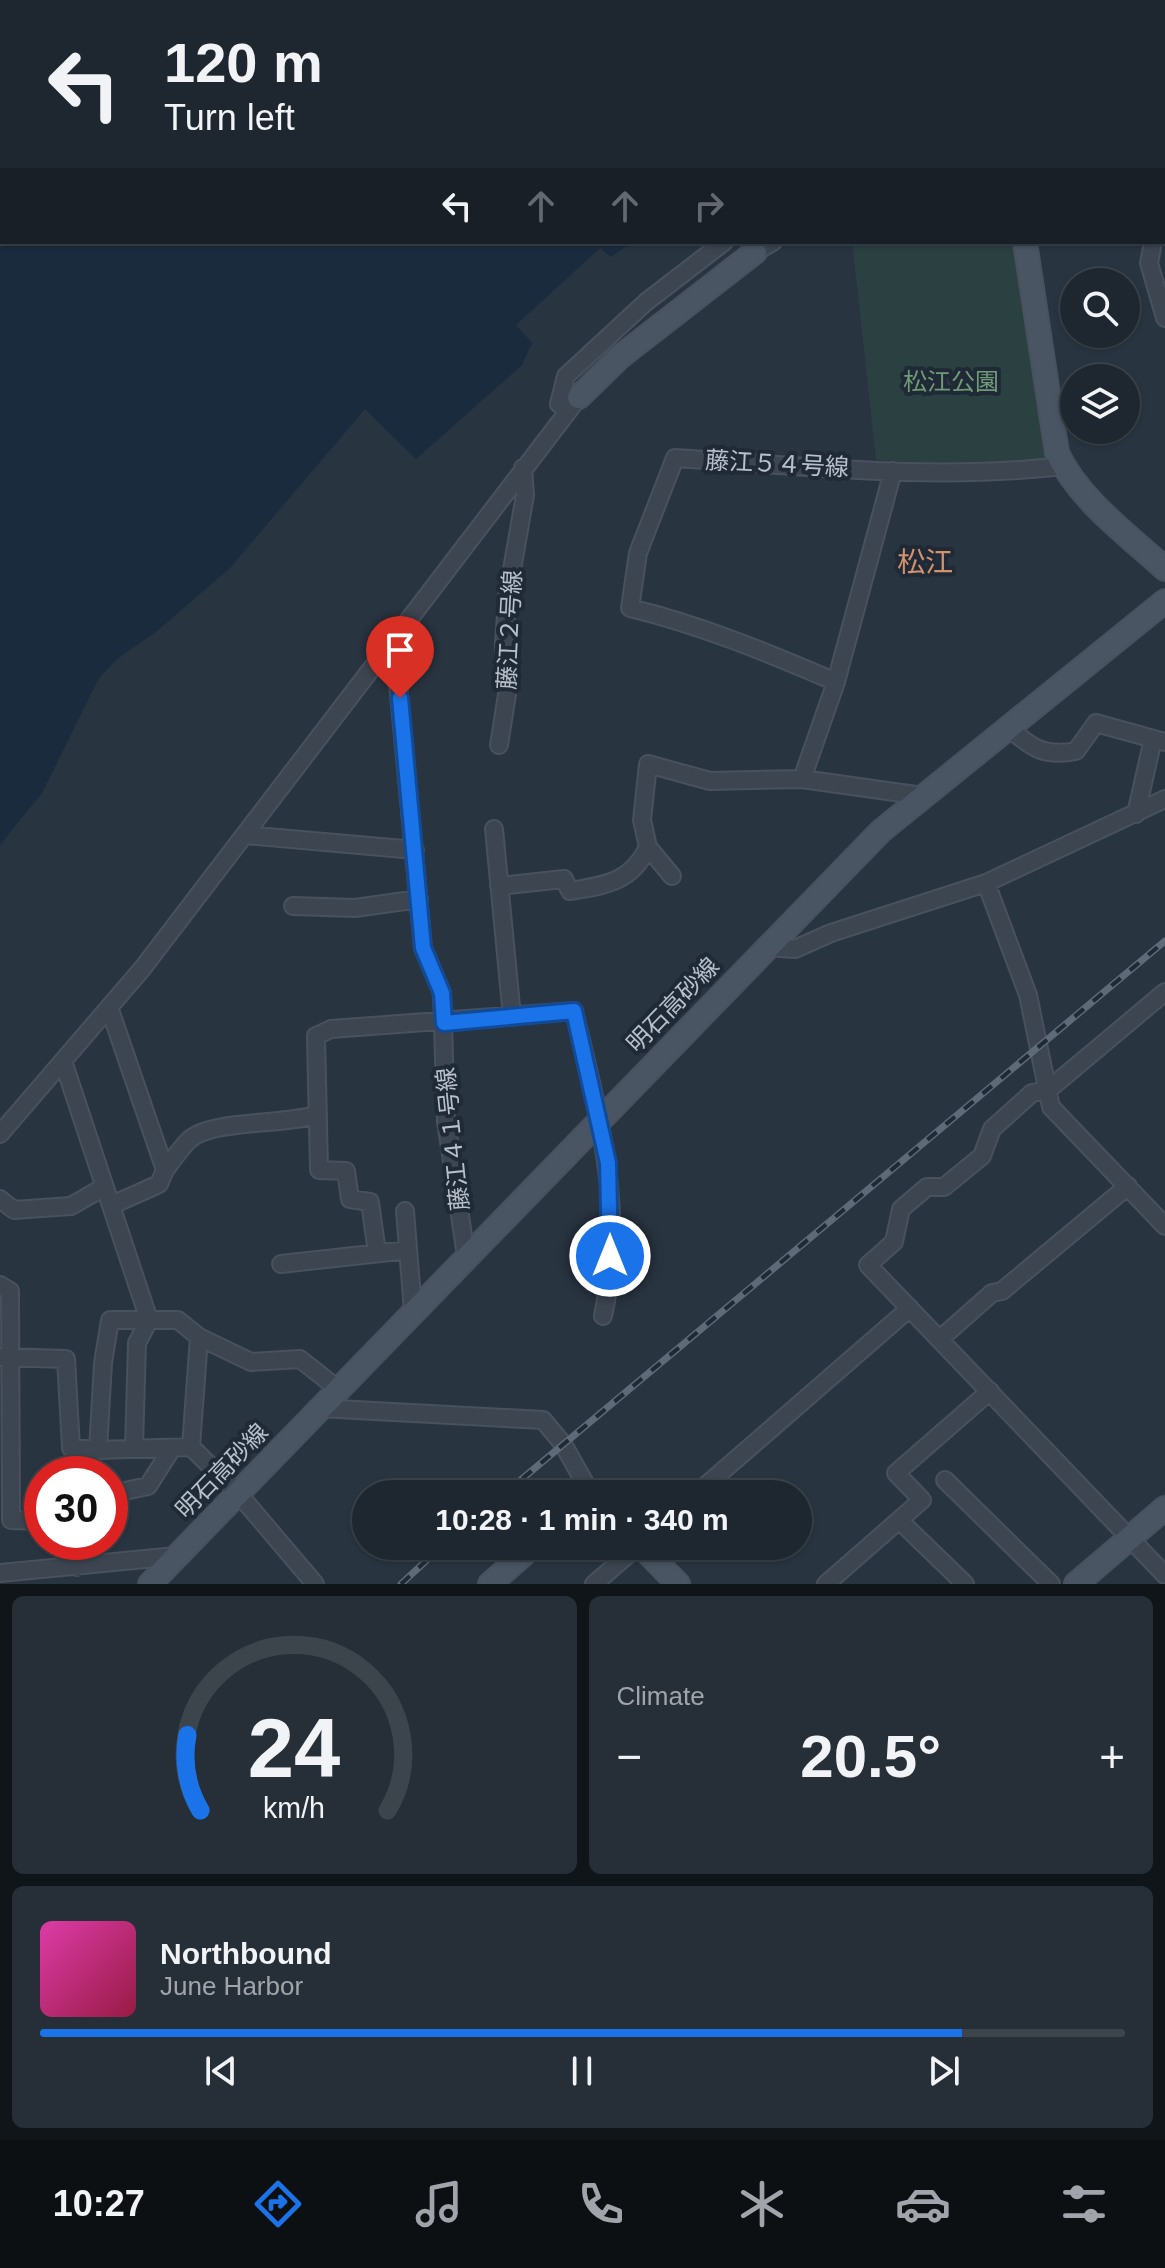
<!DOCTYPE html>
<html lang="en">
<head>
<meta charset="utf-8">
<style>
  body { margin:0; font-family:Helvetica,"Noto Sans JP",sans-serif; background:#262f38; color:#f1f3f6; height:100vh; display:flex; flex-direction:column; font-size:30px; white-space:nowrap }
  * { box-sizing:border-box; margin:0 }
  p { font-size:26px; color:#a1a5ab }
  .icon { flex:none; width:44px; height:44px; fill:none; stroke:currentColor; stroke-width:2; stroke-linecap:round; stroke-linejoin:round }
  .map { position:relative; height:1584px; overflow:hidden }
  .side { display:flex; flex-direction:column; gap:12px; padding:12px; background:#10151a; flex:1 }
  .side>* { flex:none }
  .hud { position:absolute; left:0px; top:0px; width:1166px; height:244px; box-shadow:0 2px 6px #0004,0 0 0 2px #3c444c; background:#1e2730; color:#f1f3f6; overflow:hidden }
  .fabs { position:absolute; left:1060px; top:268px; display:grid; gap:16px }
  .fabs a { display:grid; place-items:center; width:80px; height:80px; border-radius:50%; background:#1e2730; box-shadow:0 2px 6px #0004,0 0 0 2px #3c444c; font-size:40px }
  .speed { position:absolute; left:24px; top:1456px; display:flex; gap:16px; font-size:40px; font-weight:700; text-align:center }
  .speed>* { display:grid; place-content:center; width:104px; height:104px; border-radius:50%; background:#1e2730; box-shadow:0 2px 6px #0004,0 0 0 2px #3c444c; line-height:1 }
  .speed .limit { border:12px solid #d22; background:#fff; color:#111 }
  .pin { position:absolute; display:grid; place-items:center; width:68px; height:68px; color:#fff; margin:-82px -34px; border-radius:50% 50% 50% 0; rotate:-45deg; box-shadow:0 0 8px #0007 }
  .pin .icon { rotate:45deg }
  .me { position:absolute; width:88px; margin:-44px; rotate:0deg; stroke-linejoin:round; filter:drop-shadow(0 0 6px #0008) }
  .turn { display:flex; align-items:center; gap:28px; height:168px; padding:0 32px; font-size:36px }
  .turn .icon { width:104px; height:104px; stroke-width:2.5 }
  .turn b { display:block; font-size:56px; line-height:68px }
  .lanes { display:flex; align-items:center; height:76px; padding:0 32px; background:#0003; justify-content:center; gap:40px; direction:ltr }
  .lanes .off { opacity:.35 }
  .big { font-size:60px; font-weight:700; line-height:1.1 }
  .side .tile { flex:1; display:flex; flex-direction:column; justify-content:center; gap:12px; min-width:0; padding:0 28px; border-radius:12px; background:#262f38 }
  .side .dial { align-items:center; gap:0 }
  .dial svg { height:208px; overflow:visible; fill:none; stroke:#3c444c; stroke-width:7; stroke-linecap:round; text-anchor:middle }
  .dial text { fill:#f1f3f6; stroke:none }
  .song { display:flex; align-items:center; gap:24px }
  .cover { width:96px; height:96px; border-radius:12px; background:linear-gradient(135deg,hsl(320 70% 55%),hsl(340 70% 35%)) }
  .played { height:8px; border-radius:4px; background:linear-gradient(90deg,#1a73e8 85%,#3c444c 85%) }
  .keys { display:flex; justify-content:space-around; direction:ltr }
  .heat { display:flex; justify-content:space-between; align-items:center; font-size:44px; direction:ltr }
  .side .tiles { flex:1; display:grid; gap:12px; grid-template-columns:1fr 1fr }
  .tile:last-child { grid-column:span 2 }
  .trip { position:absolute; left:352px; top:1480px; width:460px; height:80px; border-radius:40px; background:#1e2730; box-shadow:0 2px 6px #0004,0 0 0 2px #3c444c; font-weight:700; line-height:80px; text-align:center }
  .menu { display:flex; height:128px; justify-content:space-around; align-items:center; background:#0c1013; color:#a1a5ab }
  .menu .icon { width:56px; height:56px }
  .menu .active { color:#1a73e8 }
  .menu b { font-size:36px; color:#f1f3f6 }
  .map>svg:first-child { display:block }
  .green { fill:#2a4041 }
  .water { fill:#1b2b3e }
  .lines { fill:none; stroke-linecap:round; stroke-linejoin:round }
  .street-casing { stroke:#48515d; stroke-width:20 }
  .secondary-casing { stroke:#48515d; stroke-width:26 }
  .street { stroke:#3c4550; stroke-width:16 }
  .secondary { stroke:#4a5563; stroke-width:22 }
  .rail-casing { stroke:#5e6a77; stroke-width:7 }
  .rail { stroke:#202a36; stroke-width:4; stroke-dasharray:12; stroke-linecap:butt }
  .route-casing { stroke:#114b97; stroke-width:20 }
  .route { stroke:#1a73e8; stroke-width:14 }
  .labels { text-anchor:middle; stroke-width:8; stroke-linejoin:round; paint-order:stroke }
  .park-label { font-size:24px; fill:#719a78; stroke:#202a36 }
  .street-label { font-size:24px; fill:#b8c0cb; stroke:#202a36 }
  .quarter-label { font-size:28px; fill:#d1926d; stroke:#202a36 }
</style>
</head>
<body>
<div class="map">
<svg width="1165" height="1584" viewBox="0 0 1165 1584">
  <rect width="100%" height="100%" fill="#283440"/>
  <path class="green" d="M852,242H1014L1041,431L1047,451L1043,461L987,467L876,460Z"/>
  <path class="water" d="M0,0H854L2,2V242H632L611,257L600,248L516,325L532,343L522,365L416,459L365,409L230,568L157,631L117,659L99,678L42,793L0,845Z"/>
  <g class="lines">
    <defs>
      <path id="street" d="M1164,51L1165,50
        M1164,109L1165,110
        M1164,187L1165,182
        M1153,242L1149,263L1165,318
        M755,252L773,242
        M559,404L566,376L646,302L724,242
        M394,642L423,948L442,993L446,1121L466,1256
        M836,682C768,653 701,625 630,608L638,553L675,458C804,466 935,481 1063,466
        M1008,727C1031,748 1044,757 1076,751L1096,723L1165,742
        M499,745L508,688L504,645L507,598L525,495L523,468
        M802,779L836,682L893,471
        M1136,814L1153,739
        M494,829L512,1017
        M245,835L415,850
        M672,876L648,847L642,820L648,764L710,781L802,779L923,796
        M986,883L1028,995L1051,1107L1165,1226
        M499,886L564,879L570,891C605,885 631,883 648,847
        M293,906L355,908L419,899
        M766,947L795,949L831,933L986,883L1165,799
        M1165,992L1048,1090L1032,1093L992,1129L982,1156L944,1187H927L901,1209L894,1242L868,1265L1165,1575
        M109,1007L165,1170L159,1184L112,1205
        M63,1061L149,1320L137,1343L134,1448
        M0,1134L142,969L579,397
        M165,1170C172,1161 180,1149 189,1140C212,1119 284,1126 318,1114
        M0,1199L14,1210L71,1206L104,1187
        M405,1211L413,1311
        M377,1253L370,1202L350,1199L346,1171L319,1170L316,1036L331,1029L574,1011C598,1111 626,1214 603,1316
        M281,1264L408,1250
        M0,1285L10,1291L11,1520L42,1521
        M940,1339L992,1293L1002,1291L1128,1186
        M1,1357L66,1359L71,1448L98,1450
        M319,1408L543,1420L563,1444L591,1494
        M191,1447L199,1337
        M945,1480L1051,1584
        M696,1494L910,1308
        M110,1506L125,1491L148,1486L171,1450
        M899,1520L965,1584
        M77,1567L79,1542
        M0,1573L176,1556
        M315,1584L237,1492L191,1447L98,1450L103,1363L110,1320H178L199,1337L251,1362L300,1359L338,1389
        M594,1584L638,1546
        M826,1584L922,1500L896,1473L990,1391"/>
      <path id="secondary" d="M1025,242L1057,453C1079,500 1128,535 1165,569
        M579,397L620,357L755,252
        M641,1546L678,1584
        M150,1584L881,831L1165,601
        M490,1584L533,1546
        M1076,1584L1165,1508"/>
    </defs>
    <use href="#street" class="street-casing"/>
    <use href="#secondary" class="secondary-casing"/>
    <use href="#street" class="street"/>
    <use href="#secondary" class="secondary"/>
    <defs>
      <path id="rail" d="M504,1494L1165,941
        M401,1584L442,1546"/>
    </defs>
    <use href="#rail" class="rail-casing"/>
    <use href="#rail" class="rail"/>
  </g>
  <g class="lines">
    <defs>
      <path id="route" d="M400,698L423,948L442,993L444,1023L574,1011L608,1163L610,1256"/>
    </defs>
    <use href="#route" class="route-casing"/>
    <use href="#route" class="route"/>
  </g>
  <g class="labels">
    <g class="park-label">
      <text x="951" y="390">松江公園</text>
    </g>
    <g class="street-label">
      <text transform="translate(777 464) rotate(3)" y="8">藤江５４号線</text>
      <text transform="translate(510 630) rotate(-87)" y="8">藤江２号線</text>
      <text transform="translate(673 1005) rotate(-46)" y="8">明石高砂線</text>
      <text transform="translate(453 1139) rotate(-96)" y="8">藤江４１号線</text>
      <text transform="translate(222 1471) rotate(-46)" y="8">明石高砂線</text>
    </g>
    <g class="quarter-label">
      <text x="925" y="572">松江</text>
    </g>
  </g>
</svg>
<div class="fabs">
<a><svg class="icon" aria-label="search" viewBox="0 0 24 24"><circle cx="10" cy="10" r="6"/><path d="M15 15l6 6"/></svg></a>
<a><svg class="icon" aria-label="layers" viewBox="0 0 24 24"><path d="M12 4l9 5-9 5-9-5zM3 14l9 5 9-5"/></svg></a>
</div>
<div class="speed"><div class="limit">30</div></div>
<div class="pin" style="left:400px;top:698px;background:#d93025"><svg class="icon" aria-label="arrive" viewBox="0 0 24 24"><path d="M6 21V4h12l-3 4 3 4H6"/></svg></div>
<svg class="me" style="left:610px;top:1256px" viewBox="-20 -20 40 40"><circle r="17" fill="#1a73e8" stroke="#fff" stroke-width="3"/><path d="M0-11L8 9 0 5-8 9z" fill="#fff"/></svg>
<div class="trip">10:28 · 1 min · 340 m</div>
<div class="hud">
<div class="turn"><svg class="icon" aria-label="left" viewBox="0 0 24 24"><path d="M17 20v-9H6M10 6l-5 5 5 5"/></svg><div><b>120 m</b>Turn left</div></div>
<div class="lanes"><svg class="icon" aria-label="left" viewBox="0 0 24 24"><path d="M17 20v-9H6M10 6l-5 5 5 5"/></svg><svg class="icon off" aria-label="ahead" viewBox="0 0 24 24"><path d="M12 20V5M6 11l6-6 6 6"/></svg><svg class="icon off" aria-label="ahead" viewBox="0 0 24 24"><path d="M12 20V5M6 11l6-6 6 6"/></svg><svg class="icon off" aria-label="right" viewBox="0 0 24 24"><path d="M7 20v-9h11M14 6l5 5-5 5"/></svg></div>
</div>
</div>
<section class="side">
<div class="tiles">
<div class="tile dial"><svg viewBox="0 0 100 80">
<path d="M14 69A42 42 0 1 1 86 69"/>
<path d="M14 69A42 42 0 0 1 9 40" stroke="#1a73e8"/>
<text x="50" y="56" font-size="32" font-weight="700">24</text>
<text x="50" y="72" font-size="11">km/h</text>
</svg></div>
<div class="tile"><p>Climate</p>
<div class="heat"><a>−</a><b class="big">20.5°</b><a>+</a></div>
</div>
<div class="tile">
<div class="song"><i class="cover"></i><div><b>Northbound</b><p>June Harbor</p></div></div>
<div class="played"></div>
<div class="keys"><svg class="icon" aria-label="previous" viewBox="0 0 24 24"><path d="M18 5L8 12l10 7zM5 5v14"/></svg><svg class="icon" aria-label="pause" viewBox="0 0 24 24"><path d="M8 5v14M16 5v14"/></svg><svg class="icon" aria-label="next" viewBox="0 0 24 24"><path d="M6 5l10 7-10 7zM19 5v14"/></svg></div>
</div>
</div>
</section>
<nav class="menu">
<b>10:27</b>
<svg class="icon active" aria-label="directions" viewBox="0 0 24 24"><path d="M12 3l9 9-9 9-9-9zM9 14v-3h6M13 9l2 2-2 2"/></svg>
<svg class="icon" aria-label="music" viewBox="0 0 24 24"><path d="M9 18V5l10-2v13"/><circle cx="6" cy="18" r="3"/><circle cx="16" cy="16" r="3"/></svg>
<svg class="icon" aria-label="phone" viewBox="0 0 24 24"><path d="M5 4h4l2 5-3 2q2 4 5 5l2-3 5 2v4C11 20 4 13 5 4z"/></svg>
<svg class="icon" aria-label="climate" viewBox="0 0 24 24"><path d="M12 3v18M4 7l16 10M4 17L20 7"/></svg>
<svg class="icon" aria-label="car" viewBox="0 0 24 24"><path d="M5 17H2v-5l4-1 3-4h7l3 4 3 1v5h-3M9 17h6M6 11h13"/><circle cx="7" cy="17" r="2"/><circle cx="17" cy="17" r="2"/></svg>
<svg class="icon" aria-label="filters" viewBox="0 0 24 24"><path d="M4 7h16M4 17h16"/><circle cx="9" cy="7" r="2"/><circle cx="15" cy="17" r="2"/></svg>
</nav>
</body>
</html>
